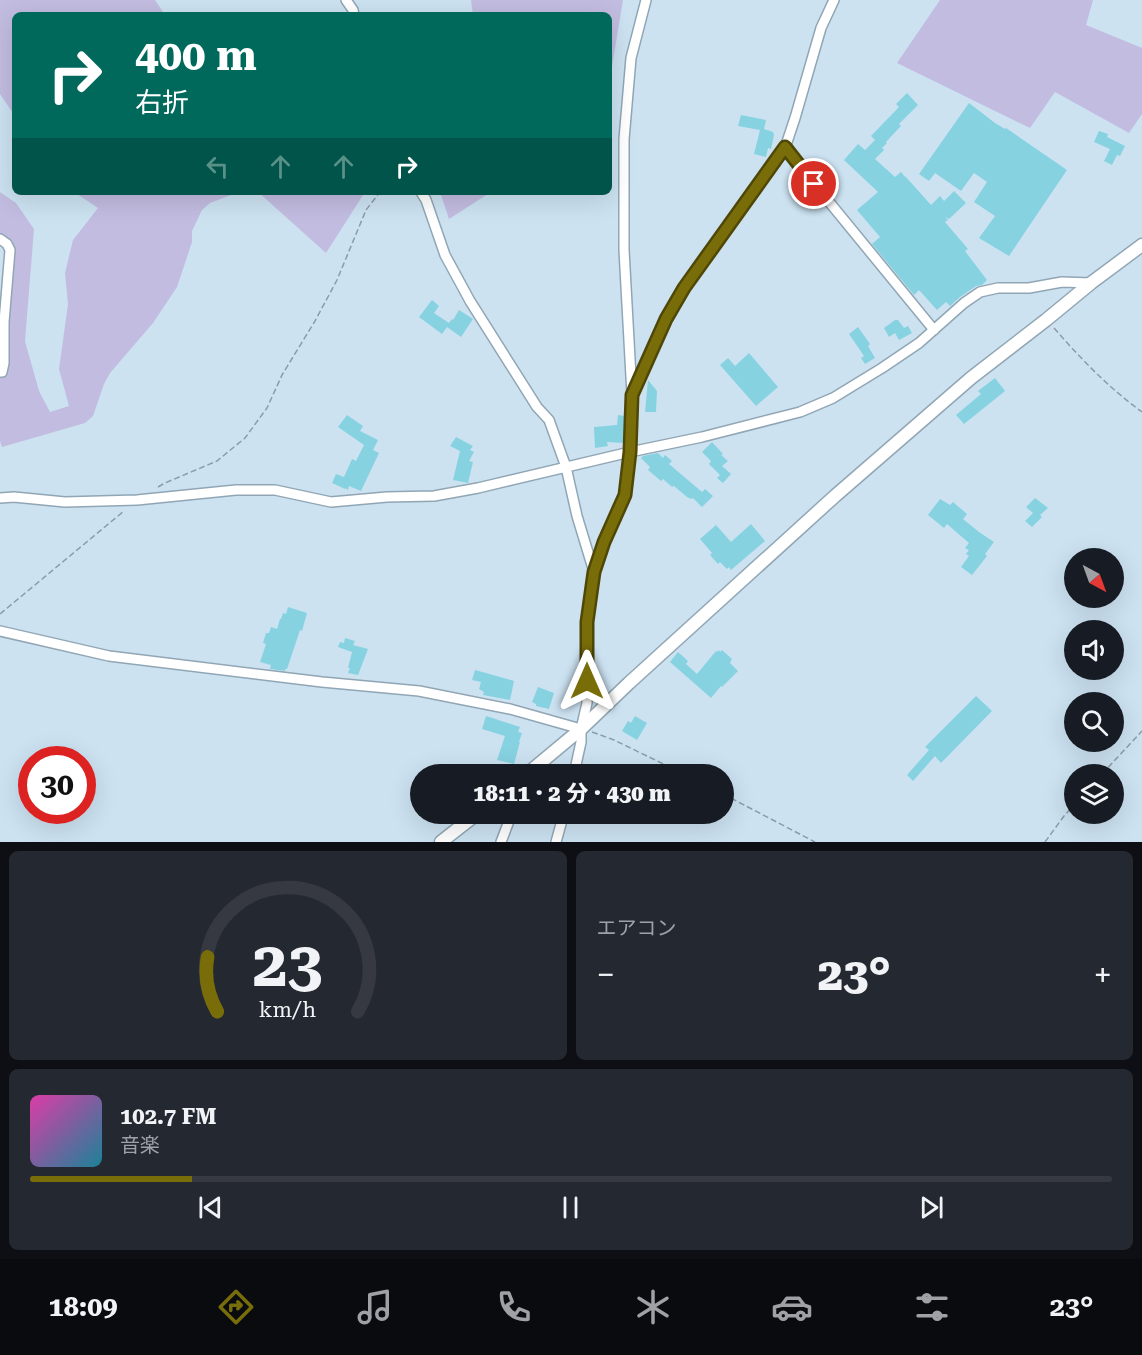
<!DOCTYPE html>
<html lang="ja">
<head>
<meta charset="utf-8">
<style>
  body { margin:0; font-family:"Roboto Serif","Noto Sans JP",serif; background:#242831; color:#f1f3f6; height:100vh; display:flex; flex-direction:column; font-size:22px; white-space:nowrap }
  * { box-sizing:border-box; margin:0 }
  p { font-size:20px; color:#9ea1a6 }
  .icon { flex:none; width:33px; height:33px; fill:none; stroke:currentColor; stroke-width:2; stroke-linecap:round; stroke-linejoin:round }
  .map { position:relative; height:842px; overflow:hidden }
  .details { display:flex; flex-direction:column; gap:9px; padding:9px; background:#0d0f14; flex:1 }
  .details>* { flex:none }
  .guide { position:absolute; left:12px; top:12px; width:600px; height:183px; border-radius:9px; box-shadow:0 6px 24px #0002; background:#00695c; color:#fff; overflow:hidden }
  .needle { width:39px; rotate:139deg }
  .buttons { position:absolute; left:1064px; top:548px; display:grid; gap:12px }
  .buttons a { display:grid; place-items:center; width:60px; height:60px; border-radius:50%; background:#171b24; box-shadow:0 6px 24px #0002; font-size:30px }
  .speed { position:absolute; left:18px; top:746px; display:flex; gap:12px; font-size:30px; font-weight:700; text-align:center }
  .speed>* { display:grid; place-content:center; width:78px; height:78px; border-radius:50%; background:#171b24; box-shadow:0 6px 24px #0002; line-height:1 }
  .speed .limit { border:9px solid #d22; background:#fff; color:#111 }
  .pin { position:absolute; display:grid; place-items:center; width:51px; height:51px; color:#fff; margin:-26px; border:3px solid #fff; border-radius:50%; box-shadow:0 2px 6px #0007 }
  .me { position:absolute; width:66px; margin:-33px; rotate:0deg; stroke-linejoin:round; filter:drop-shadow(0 0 4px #0008) }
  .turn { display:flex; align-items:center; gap:21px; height:126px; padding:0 24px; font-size:27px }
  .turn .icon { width:78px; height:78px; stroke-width:2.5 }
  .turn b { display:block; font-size:42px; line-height:51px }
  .lanes { display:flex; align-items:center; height:57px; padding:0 24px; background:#0003; justify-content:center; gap:30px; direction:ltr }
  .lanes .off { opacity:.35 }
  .big { font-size:45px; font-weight:800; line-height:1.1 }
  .details .card { flex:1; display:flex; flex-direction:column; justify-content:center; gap:9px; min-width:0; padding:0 21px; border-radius:9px; background:#242831 }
  .details .dial { align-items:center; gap:0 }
  .dial svg { height:156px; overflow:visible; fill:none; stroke:#363941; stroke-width:7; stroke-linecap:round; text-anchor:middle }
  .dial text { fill:#f1f3f6; stroke:none }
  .song { display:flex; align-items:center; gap:18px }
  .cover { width:72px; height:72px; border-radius:9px; background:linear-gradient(135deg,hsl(320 70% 55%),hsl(190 70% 35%)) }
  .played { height:6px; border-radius:3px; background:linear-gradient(90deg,#796d0a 15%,#363941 15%) }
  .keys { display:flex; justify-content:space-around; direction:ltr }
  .heat { display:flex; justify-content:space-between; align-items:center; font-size:33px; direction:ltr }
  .details .tiles { flex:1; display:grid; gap:9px; grid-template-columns:1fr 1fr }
  .card:last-child { grid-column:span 2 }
  .trip { position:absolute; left:410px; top:764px; width:324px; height:60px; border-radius:30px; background:#171b24; box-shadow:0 6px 24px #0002; font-weight:800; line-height:60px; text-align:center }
  .tab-bar { display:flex; height:96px; justify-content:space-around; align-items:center; background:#090b0e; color:#9ea1a6 }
  .tab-bar .icon { width:42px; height:42px }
  .tab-bar .on { color:#796d0a }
  .tab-bar b { font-size:27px; color:#f1f3f6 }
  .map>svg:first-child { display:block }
  .green { fill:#c2bce0 }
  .building { fill:#86d2e1 }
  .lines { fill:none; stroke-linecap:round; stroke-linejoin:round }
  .minor-casing { stroke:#91a6b4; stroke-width:12 }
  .tertiary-casing { stroke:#91a6b4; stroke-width:15 }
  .path { stroke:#8b9ca7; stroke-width:1.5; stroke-dasharray:6 3; stroke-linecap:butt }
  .minor { stroke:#fff; stroke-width:9 }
  .tertiary { stroke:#fff; stroke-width:12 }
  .route-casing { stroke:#4f4706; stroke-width:15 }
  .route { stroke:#796d0a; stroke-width:10 }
</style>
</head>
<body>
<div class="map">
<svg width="1142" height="842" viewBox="0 0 1142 842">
  <rect width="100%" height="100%" fill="#cce2f1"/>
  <path class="green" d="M0,0H155L165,15H15V116L0,94Z
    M471,0H623L609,85V15H473Z
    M940,0H1093L1086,25L1142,48V114L1129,133L1055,92L1030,128L897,63Z
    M0,192L16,203L34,229L25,341L39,391L50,412L69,406L59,369L68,304L65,273L73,240L98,208L74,192H239L210,203L202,210L192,231V242L177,287L153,323L110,373L104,384L93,416L85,423L2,447L0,441V373L3,370L10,334L9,249L0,237Z
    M258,192H365L326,253Z
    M440,192H491L449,219Z"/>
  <path class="building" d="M907,93L918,105L899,124L901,126L900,127L886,142L887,143L882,148L884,150L875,159L895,177L901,172L905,177V176L931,205L940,196L944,201L954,191L966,203L949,219L945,217L948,220L945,222L968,249L965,251L987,280L982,285L976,286L960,297L950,306L946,302L937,310L919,290L914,295L872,244L880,237L857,210L878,192L844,160L858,144L865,150L875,140L871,136L899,107L896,104Z
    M969,103L995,123L1005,129L1006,128L1067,170L1009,256L979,238L995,216L974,202L987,182L974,173L961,191L935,173L929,181L919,174Z
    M741,115L766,120L764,129L773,132L774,135L771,149L768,148L766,157L754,154L760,130L738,126Z
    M1099,131L1108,134L1107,137L1125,146L1120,156L1117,155L1112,165L1104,161L1110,149L1094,142Z
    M432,300L439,306L434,313L449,323L452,319L453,320L459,310L473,319L461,337L447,327L442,334L419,317Z
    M895,320H898L904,328L908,326L912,333L899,340L895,333L889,337L884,328Z
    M858,327L870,344L868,346L875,358L865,364L861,358L864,356L849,334Z
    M749,353L778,387L756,406L720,365L728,358L735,366Z
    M995,378L1005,391L964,424L956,415L981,394L978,391Z
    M648,380L657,391L656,412H645Z
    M347,415L363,426L360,431L378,440L373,450L379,453L361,491L349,486L348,490L345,488V489L332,483L336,474L344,477L352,459L356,461L364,445L338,427Z
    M618,415L625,416L624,443L607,442L608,446L595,448L594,427L617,425Z
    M456,437L473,446L470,450L474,452L469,461L473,462L468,483L453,480L460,451L450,446Z
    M712,442L723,454L721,455L728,461L722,466L731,474L723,483L717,478L720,475L709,464L711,461L702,452Z
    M658,453L663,458L665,455L672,461L669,464L702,492L705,489L713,496L702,507L693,498L691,499L687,497L674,486L672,487L663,479L661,481L648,470L650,467L641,458L643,456Z
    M1035,498L1048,508L1040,515L1042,517L1032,527L1025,521L1033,513L1026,507Z
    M940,499L950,505L953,502L967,514L963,519L979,532L994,542L985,554L987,556L972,575L961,567L969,556L966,554L969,550L965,548L969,543L947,524L944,528L928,515Z
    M751,524L765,541L731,570L729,567L727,569L720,562L718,564L710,555L712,553L700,539L716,525L731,542Z
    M288,607L307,613L302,631L300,630L287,669H285V671L270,669L271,665L260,662L266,644L263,643L266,633H269L271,627L277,629L280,619H281L283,613L286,614Z
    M345,638L355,641L353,645L368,649L358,675L348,673L350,668H348L352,652L338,647L340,642L344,643Z
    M719,650L720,652L722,650L732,659L730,663L738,671L722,687L721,686L711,698L670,662L678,652L688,661L686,664L697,674L716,651L717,652Z
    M475,670L514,681L510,700L483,695L484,692L479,689L481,682L472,680Z
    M538,687L554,693L549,709L536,706V704L532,702Z
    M976,696L992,711L941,763L935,756L913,781L907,775L929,750L925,747Z
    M486,716L520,727L518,732L522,733L519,742H520L514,764L497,760L505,736L482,729Z
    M635,716L647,723L637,740L622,731L628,721L631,723Z"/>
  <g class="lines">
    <defs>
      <path id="minor" d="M346,0L353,10L354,15
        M785,148L934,330
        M421,192L426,200L445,255L470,301L537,407L549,420L566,467L577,516L594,572
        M0,239L7,244L10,250L4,322V363L2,372H0
        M633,393L666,319L684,288L785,148L795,118L821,28L834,0
        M0,498L14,497L65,502L137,500L236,490H275L331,502L387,497L434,496L478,488L630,452L702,437L800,412L833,398L882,368L919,343L964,303L980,292L998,288H1029L1062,282L1091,283
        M0,631L109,656L322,682L419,691L510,709L581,729
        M574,774L581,742V729L587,703V622L594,572L604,541L625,495L630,452L632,395L624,250V139L631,58L646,0
        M501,842L512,813
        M556,842L564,813"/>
      <path id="tertiary" d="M527,774L581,729L629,683L835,496L971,378L1046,320L1091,283L1142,245
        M441,842L478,813"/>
    </defs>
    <use href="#minor" class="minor-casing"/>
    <use href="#tertiary" class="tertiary-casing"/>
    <path class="path" d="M1054,328C1081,359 1109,388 1142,412
      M158,487L165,483L217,461L245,438L267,408L282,375L315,321L337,280L366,210L380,192
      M0,614L124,511
      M592,732L614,740L684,774
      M1102,774L1142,731
      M723,794L815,842
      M1045,842L1064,816L1074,805"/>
    <use href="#minor" class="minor"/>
    <use href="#tertiary" class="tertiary"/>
  </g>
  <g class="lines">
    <defs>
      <path id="route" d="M587,681V622L594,572L604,542L625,495L630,452L632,395L666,319L684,288L785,147L814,184"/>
    </defs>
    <use href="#route" class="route-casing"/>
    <use href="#route" class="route"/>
  </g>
</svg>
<div class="buttons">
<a><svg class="needle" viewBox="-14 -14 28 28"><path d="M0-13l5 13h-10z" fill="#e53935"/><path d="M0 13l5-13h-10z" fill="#9ea1a6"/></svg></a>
<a><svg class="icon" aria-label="sound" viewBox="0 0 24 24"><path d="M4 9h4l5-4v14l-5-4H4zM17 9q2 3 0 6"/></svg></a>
<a><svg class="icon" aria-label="search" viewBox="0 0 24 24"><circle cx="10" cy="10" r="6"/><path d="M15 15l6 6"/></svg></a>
<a><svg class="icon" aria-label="layers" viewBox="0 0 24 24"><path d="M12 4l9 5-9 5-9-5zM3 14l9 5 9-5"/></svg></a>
</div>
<div class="speed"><div class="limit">30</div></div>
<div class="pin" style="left:814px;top:184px;background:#d93025"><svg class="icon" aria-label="arrive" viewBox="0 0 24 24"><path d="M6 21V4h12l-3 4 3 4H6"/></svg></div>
<svg class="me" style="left:587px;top:681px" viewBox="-20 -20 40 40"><path d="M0-17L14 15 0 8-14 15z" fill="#796d0a" stroke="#fff" stroke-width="4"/></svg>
<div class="trip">18:11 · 2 分 · 430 m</div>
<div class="guide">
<div class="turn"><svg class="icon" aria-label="right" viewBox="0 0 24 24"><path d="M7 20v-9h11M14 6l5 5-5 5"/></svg><div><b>400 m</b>右折</div></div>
<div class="lanes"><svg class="icon off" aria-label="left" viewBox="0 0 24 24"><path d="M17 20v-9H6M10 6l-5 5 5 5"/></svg><svg class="icon off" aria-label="ahead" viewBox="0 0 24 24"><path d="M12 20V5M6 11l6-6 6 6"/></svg><svg class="icon off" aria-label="ahead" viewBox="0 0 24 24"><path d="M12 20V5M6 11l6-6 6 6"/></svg><svg class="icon" aria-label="right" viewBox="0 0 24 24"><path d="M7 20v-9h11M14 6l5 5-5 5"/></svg></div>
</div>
</div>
<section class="details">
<div class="tiles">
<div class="card dial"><svg viewBox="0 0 100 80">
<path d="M14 69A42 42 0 1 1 86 69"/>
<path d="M14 69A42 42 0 0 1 9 41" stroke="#796d0a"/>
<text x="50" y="56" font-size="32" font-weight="700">23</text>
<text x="50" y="72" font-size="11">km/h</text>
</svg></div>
<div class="card"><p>エアコン</p>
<div class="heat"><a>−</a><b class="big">23°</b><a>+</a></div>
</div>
<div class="card">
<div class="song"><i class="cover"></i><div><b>102.7 FM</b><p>音楽</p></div></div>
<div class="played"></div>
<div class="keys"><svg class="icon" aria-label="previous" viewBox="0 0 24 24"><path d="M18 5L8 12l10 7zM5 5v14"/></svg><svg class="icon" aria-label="pause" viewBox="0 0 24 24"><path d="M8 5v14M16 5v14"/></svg><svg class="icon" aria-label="next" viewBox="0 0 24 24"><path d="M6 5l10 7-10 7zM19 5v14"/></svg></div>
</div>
</div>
</section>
<nav class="tab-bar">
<b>18:09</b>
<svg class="icon on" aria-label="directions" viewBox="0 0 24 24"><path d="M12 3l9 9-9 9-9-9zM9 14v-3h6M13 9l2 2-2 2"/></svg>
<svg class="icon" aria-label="music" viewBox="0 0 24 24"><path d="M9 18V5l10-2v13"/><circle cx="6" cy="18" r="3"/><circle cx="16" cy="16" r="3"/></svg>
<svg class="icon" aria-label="phone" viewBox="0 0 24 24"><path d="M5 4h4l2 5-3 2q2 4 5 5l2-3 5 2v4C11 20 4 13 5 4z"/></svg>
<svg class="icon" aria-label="climate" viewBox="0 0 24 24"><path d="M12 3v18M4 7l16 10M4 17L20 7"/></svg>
<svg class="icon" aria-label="car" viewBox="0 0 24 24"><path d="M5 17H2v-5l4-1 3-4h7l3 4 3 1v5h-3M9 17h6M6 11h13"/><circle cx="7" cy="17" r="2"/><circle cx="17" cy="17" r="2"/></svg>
<svg class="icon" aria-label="filters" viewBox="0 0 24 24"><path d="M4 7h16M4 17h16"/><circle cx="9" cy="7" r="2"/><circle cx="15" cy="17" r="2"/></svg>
<b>23°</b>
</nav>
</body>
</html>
